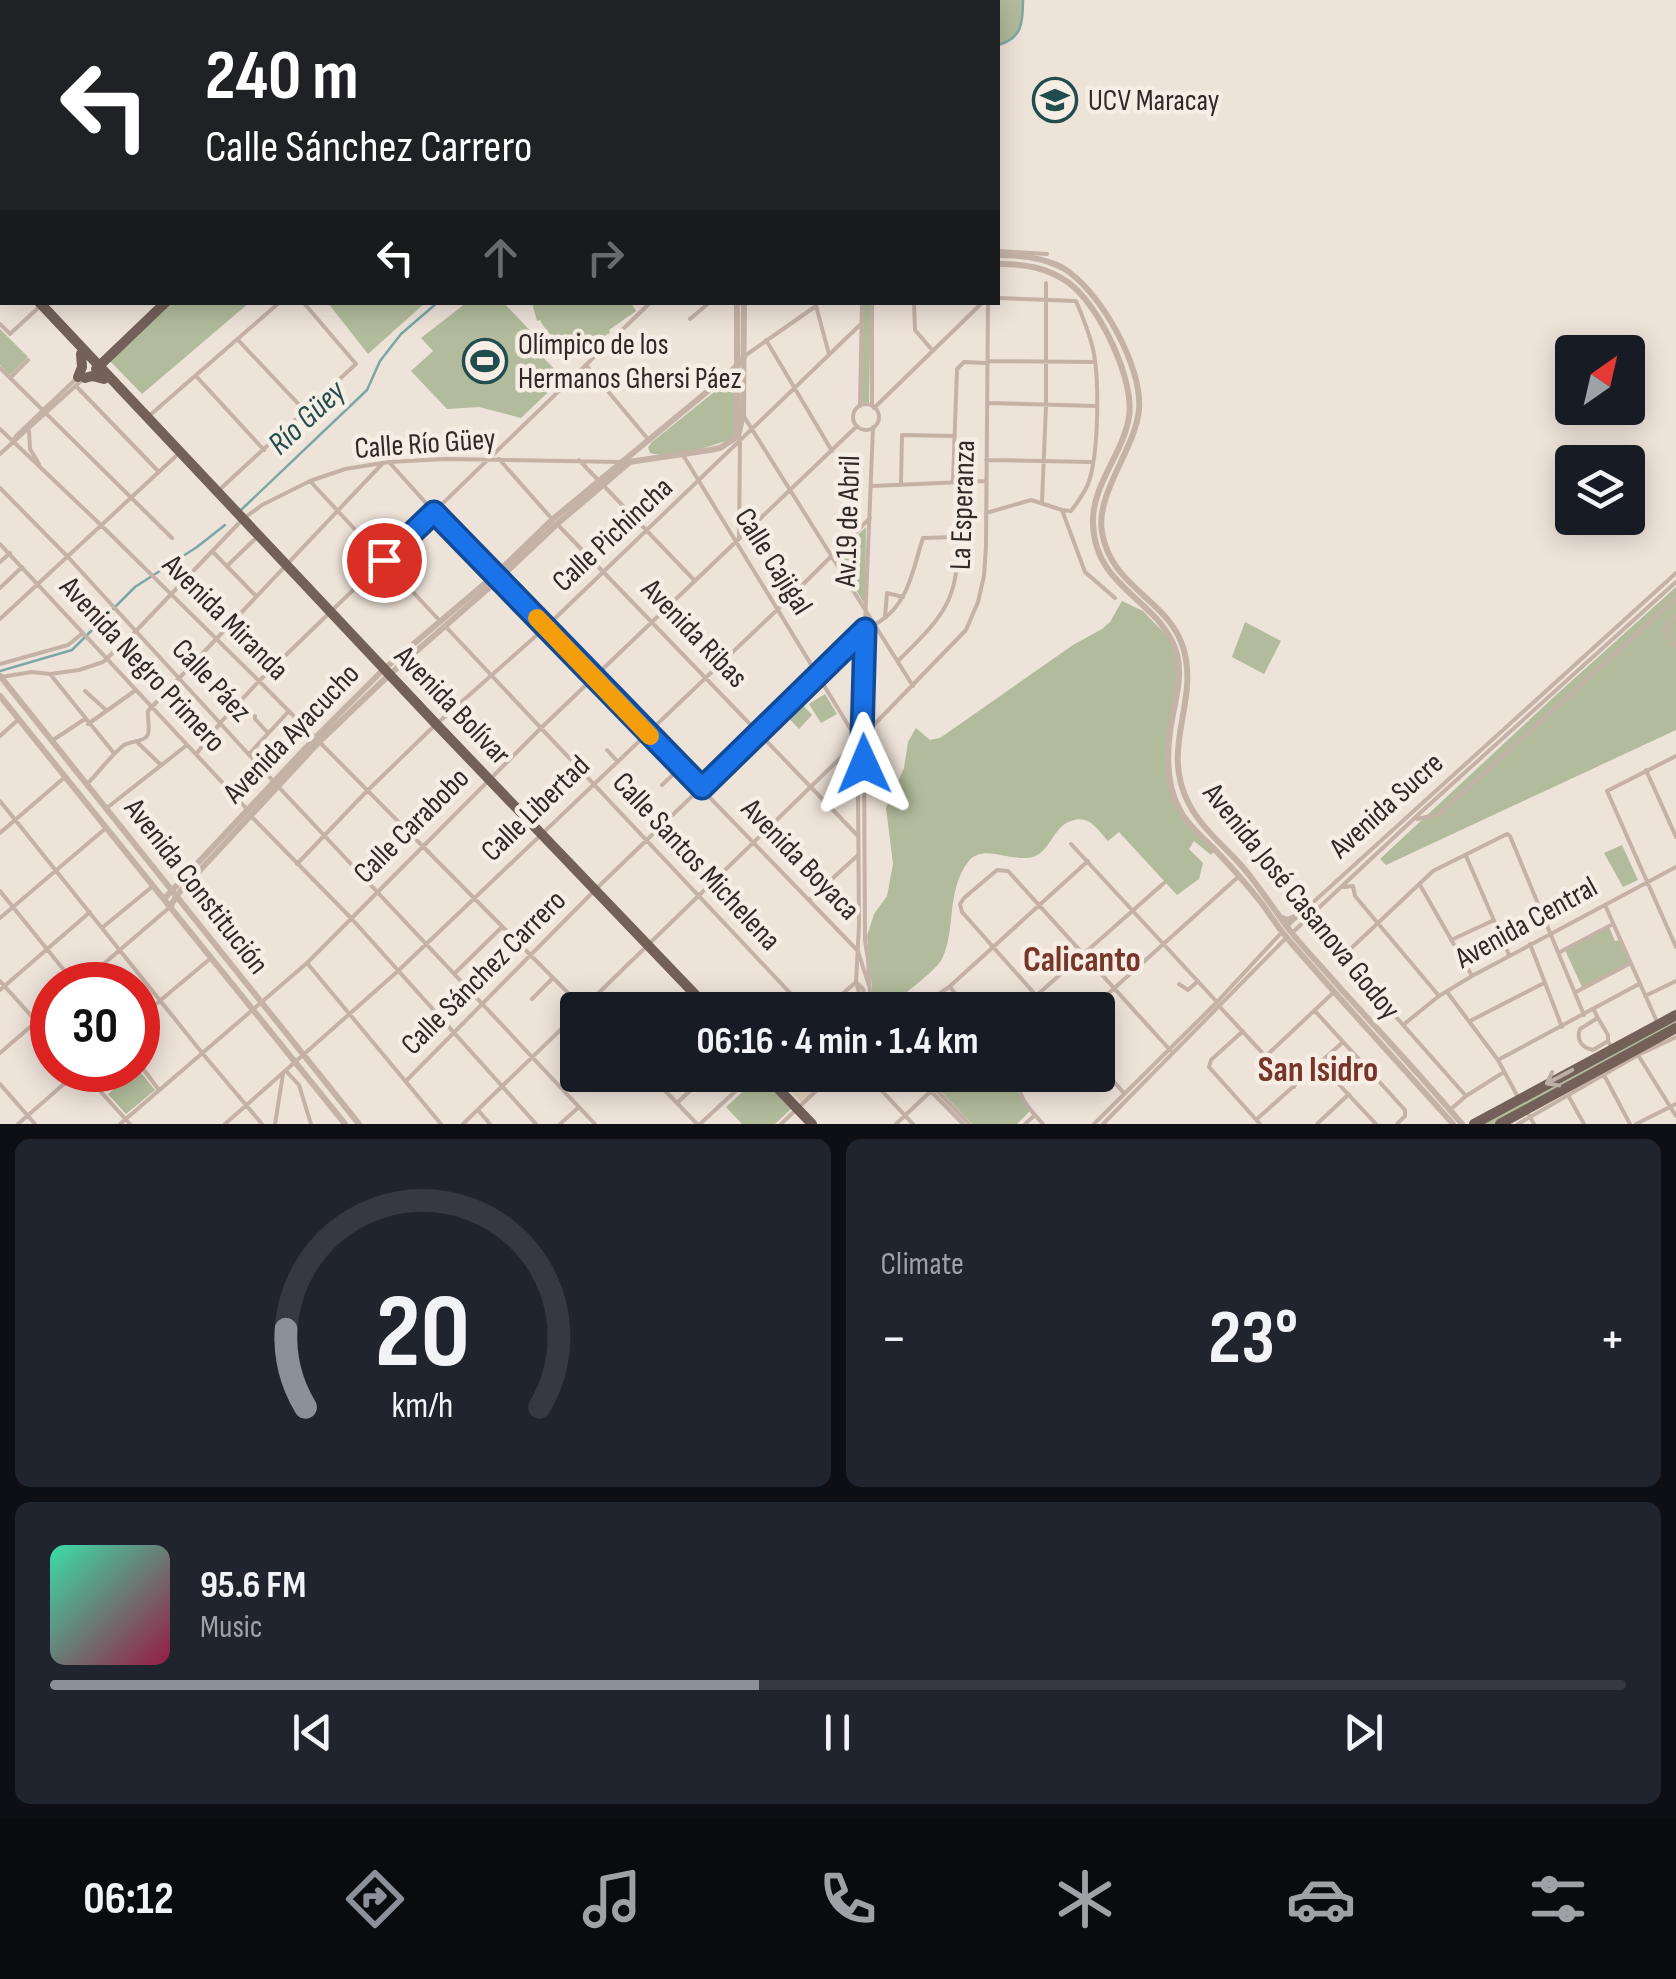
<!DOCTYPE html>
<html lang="en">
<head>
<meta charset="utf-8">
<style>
  body { margin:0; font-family:"Sofia Sans Condensed",sans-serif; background:#20242c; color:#f1f3f6; height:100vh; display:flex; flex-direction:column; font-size:38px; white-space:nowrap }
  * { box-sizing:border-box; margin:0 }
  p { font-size:32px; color:#9ea1a6 }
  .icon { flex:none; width:55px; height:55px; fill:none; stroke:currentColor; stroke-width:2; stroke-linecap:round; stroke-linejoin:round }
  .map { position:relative; height:1124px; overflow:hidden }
  .drawer { display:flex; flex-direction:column; gap:15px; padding:15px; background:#0d0f14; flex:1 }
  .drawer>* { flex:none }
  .guide { position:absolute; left:0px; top:0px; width:1000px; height:305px; box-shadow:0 5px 25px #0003; background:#202124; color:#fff; overflow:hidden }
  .needle { width:65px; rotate:34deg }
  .tools { position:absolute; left:1555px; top:335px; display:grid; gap:20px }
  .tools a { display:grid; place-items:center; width:90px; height:90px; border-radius:10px; background:#171b24; box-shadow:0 5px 25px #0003; font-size:50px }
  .speed { position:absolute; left:30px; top:962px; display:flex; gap:20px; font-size:50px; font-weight:700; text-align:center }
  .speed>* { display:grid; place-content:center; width:130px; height:130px; border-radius:50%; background:#171b24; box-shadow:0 5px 25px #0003; line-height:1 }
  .speed .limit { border:15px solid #d22; background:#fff; color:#111 }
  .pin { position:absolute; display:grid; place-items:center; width:85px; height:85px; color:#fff; margin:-42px; border:5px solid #fff; border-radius:50%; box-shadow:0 2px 10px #0007 }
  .me { position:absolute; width:110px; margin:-55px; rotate:359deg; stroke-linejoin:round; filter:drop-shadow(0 0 8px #0008) }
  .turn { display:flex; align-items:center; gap:35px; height:210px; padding:0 40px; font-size:45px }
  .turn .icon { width:130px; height:130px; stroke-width:2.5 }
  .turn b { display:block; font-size:70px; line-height:85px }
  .lanes { display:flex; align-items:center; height:95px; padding:0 40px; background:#0003; justify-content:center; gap:50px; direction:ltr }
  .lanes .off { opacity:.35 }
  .big { font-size:75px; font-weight:700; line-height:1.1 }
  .drawer .card { flex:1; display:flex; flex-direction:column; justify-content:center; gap:15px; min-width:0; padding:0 35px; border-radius:15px; background:#20242c }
  .drawer .dial { align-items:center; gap:0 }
  .dial svg { height:260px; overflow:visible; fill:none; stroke:#363941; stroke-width:7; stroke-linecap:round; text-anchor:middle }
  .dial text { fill:#f1f3f6; stroke:none }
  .song { display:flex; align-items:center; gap:30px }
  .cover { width:120px; height:120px; border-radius:15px; background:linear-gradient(135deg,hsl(160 70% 55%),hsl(340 70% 35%)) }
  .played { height:10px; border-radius:5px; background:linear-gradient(90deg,#8c9099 45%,#363941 45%) }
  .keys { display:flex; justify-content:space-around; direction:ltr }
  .heat { display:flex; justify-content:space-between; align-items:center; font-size:55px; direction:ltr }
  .drawer .tiles { flex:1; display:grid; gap:15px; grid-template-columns:1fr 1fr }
  .card:last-child { grid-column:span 2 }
  .trip { position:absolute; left:560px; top:992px; width:555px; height:100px; border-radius:10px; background:#171b24; box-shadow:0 5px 25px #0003; font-weight:700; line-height:100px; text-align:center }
  .tab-bar { display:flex; height:160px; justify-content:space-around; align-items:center; background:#090b0e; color:#9ea1a6 }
  .tab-bar .icon { width:70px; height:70px }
  .tab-bar .current { color:#8c9099 }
  .tab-bar b { font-size:45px; color:#f1f3f6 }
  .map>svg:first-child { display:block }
  .green { fill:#b2bb9b }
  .plaza { fill:#e4d3c1 }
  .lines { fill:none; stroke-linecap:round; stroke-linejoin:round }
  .stream { stroke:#7ba7a6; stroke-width:2.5 }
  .minor { stroke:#c4b2a7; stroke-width:4 }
  .tertiary { stroke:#c4b2a7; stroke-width:6 }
  .primary { stroke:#726059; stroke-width:10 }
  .oneway { stroke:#bbaea5 }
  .route-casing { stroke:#114b97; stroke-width:25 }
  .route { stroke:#1a73e8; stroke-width:18 }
  .slow { stroke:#f59e0b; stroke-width:18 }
  .labels { text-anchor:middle; stroke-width:9; stroke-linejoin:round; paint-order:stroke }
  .poi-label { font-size:30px; fill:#312926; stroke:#f6ede4; text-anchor:start }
  .street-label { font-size:30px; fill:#312926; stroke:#f6ede4 }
  .water-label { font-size:32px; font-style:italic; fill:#214d4e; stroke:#f6ede4 }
  .quarter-label { font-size:35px; font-weight:bold; fill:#773629; stroke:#f6ede4 }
</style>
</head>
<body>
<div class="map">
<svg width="1676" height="1124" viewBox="0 0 1676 1124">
  <rect width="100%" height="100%" fill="#eee3d9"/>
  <path class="green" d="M995,0H1023C1023,22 1022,39 998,45V2H995Z
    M503,302L538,339L531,345L563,378L521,418L479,407L447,409L411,371L433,351L421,338L466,303Z
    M168,303H249L142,394L107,358Z
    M328,303H425L368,354Z
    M532,303H631L636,311L609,330L610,333L604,336V338L578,345L577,343C559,344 548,336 540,320L537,321Z
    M863,303H871L869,402H862Z
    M0,329L28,357L10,375L0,365Z
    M734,376V435L729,440C706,447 673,460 650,453L648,447L652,442Z
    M866,527L865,605L836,556Z
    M1676,587V730L1386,865L1380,859L1556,695Z
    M1122,601L1143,611L1168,637L1180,668L1168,744L1171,787L1179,809L1215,850L1211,855L1194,841L1189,849L1203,863L1199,879L1177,895L1119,832L1108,841C1097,829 1089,814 1071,821C1053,827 1050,852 1033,857C1011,863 983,842 968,862C946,891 956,931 942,959C936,971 897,999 885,1010H871L872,987L867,936L874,914L887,896L893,864L886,808L904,768L908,742L916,728L930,740L940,738L1073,645L1102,629L1110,622Z
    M1245,622L1281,641L1264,674L1232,657Z
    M825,694L837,714L821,723L809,704Z
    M797,699L812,715L799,729L783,712Z
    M1622,845L1638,880L1623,887L1604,853Z
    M1609,927L1615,941L1619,940L1629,963L1582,987L1565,950Z
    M1676,1017V1028L1500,1124H1474Z
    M138,1069L155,1090L126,1114L108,1094Z
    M950,1075H1019C1013,1091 1021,1099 1030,1111L1017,1124H972L937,1087Z
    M760,1076L791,1109L775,1124H742L726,1107Z"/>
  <path class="plaza" d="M777,1075H788L791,1078L794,1075H830L801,1102Z"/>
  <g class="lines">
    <path class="stream" d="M998,45C1022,39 1023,22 1023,0
      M241,510L367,390L380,361L401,334L438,302
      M0,671L72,650L135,587L197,547L225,525"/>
    <path class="minor" d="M30,0L33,2
      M103,0L106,2
      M156,0L159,2
      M219,0L222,2
      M314,0L317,2
      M373,0L376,2
      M434,0L437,2
      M58,2L60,0
      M132,2L134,0
      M236,2L238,0
      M283,2L284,0
      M0,38L2,41
      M0,102L2,104
      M0,135L2,131
      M0,177L2,179
      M0,233L2,229
      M998,251L1047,254
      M998,298L1076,301C1082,315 1088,330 1092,345C1100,375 1099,455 1088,484C1084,494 1077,503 1071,511L1062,510
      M815,302L829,354
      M914,302L915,330L933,351
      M690,319L710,302
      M0,324L10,334L38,308
      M238,340L306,412
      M766,340L832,451
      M746,355L816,306
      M988,361L1093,362
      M586,365L647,438
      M0,368L172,538
      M196,376L264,450
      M10,378L28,360
      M76,386L159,472
      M987,403L1097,406
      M853 417a13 13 0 1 1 26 0a13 13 0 1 1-26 0Z
      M860,406L862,302
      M872,406V302
      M874,408L983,302
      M743,415L913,686
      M149,416L280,302
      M0,429L102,526L259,681L585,1010
      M29,431L30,449L39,464
      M13,441L16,436L77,378
      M0,454L81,381
      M683,455L853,733L862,737
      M499,459L552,519
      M579,460L599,481
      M986,460L1091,462
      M389,462L434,512L858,951L869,986
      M310,481L439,620
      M953,481L957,369L964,362L986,363
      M901,484L902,435L953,436
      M603,485L695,581
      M872,486L986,481
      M0,488L68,557L274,782L595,1124
      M218,491L356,364L303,302
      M1042,502L1046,405V283
      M741,511L747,518L758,520
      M986,513L1031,500L1062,510L1085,572L1115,598
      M243,519L262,505L310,481L345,469L389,462L445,459L620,462
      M559,526L858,836
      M739,538L740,443
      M0,544L246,808
      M214,553L256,596
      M0,562L10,553
      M227,566L254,540
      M0,588L22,567
      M1676,616L1668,623L1664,632L1676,646
      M885,617L887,593L903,597
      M0,619L176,456
      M446,627L806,1010
      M0,664L68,645L83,633
      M50,674L113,752
      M1,677L32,672L50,674L79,670L103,662L136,631L239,523
      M432,677L454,709
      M85,691L106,710
      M255,716V719L268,733
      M88,724L136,690
      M0,736L19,719
      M862,737L864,742L865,940L868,960L871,1010
      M53,740L85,719
      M136,741L161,765
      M607,750L617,761
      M197,753L221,722L259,681L651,302
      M249,754L289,711
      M1676,756L1607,791L1676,947
      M1646,770L1676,837
      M88,783C100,771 110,756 124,745C131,741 143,742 147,736C151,731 147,717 148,711L382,464
      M662,785L681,767
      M0,801L203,1054L262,1124
      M108,807L187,745
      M251,816L351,918L536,1124
      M1417,819L1439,814L1676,598
      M0,833L65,777
      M1071,844L1217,1002
      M1466,856L1509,955
      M297,864L367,791L432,728L546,627L862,323
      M1420,885L1472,976
      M1344,887L1353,886L1355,896L1439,996
      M596,889L865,629C869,626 874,625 879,622C909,604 913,568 923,538L957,537C960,601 942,617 899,660
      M0,891L76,985
      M809,900L857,856
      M1605,905L1658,1024
      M1310,915L1311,921L1466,1096
      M0,918L106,828
      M1287,926L1676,573
      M103,927L153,886
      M1292,933L1420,813L1676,582
      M1451,940L1492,921
      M1530,944L1562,1027
      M1560,952L1613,924
      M1343,956L1433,871L1507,834L1510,836L1584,1015
      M307,963L441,1124
      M455,973L502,927
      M0,981L52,1039
      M1179,984L1188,990L1198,981
      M79,985L170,907
      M950,987L969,1010
      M0,990L90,912
      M1447,992L1498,1060L1519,1099
      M1576,992L1629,964
      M1645,996L1676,981
      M532,999L553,978
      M1219,1006L1294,1087
      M581,1010L862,737L966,630L978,602L984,576L986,546L988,302
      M824,1010L856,982L863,989L868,1006
      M864,1010L856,982L859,925L858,797L873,427
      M916,1010L949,987L1088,861
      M1020,1010L1164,883
      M1049,1010L962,912L960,904L964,898L997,870L1008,871L1170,1050
      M1090,1010L1238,877
      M1594,1010L1597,1016L1596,1019L1580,1029C1576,1040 1582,1048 1593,1050L1608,1041L1612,1049
      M1315,1011L1405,1110V1116L1397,1124
      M1598,1018L1608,1035V1041
      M138,1019L211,958
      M1470,1021L1544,983
      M1403,1025L1439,996L1472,976L1676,867
      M1098,1026L1103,1021L1108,1026L1101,1034L1098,1033
      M1243,1031L1211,1060L1209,1067L1260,1124
      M0,1053L52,1008
      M1638,1055L1676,1116
      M1266,1056L1334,992
      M1498,1060L1639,984
      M138,1062L159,1090
      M1319,1063L1376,1124
      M1098,1064L1124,1093
      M81,1070L130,1124
      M286,1071L299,1085L311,1124
      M650,1075L697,1124
      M867,1075L913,1124
      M915,1075L963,1124
      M922,1075L969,1124
      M1021,1075C1014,1096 1030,1109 1043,1124
      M1604,1075L1630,1124
      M406,1081L591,894
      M0,1084L35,1124
      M1569,1097L1584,1124
      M677,1103L707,1075
      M1451,1109L1466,1096L1504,1072
      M478,1110L490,1124
      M1526,1110L1534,1124
      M1257,1119L1343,1042
      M18,1124L80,1070
      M120,1124L307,963L541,728L857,426
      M225,1124L398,971L778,609L870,518
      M275,1124L283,1074
      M463,1124L578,1013
      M560,1124L579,1107
      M700,1124L753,1075
      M781,1124L833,1075
      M896,1124L948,1075
      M1025,1124L1035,1115
      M1094,1124L1217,1002L1281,933
      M1103,1124L1285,939
      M1317,1124L1349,1094
      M1518,1124L1638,1055L1676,1037
      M1636,1124L1676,1104"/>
    <path class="tertiary" d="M737,2V0
      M745,2V0
      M998,255C1020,255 1043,257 1063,268C1100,290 1143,367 1139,410C1135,449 1095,495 1102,532C1111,588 1167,598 1183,647C1200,701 1160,747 1188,802C1201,829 1227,848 1246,871C1262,891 1276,912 1291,932C1307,952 1325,970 1341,989C1382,1034 1423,1078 1462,1124
      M998,264C1024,264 1047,267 1069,283C1099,305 1135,380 1129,417C1123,454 1091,486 1093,524C1095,590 1162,600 1177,654C1182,674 1177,694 1173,714C1167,744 1164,782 1180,810C1186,822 1195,830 1204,839C1224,858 1243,880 1260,901C1269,913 1277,926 1287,938C1341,1001 1398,1062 1453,1124
      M737,302V435
      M738,436L743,415L744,302
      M629,462L710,450L720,448L738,436
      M0,676L359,1124
      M0,696L345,1124
      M164,899L315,738L384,669L495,575L553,519L731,372L744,357
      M170,907L177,895L319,742L389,675L499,579L557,524L630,462
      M1280,917L1287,920L1297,916"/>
    <path class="primary" d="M473,2L476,0
      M483,2L485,0
      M0,267L2,269
      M39,302L437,725L710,1010
      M96,369L166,302
      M78,377L82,367L81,354
      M85,378L92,376L104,379
      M765,1075L812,1124
      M1474,1124L1676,1015
      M1500,1124L1676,1028"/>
  </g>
  <defs><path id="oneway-shaft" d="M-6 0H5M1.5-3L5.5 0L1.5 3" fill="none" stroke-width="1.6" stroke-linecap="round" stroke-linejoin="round" transform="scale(2.5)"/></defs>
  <use class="oneway" href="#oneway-shaft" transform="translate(1559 1077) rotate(152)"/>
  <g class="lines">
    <defs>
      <path id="route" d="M384,560L434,512L702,788L865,629L862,737L864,742V764"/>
    </defs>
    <use href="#route" class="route-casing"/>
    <use href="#route" class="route"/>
    <path class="slow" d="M537,618L650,736"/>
  </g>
  <defs>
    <symbol id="university-ring" viewBox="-11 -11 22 22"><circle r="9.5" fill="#f6ede4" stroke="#214d4e" stroke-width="1.5"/><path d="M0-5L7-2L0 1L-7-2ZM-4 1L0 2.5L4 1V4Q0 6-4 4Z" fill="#214d4e"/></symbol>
    <symbol id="stadium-ring" viewBox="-11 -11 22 22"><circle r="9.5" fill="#f6ede4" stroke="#214d4e" stroke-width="1.5"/><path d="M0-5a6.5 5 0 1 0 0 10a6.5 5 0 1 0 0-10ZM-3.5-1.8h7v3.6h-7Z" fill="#214d4e"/></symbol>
  </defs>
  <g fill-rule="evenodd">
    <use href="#university-ring" x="1030" y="75" width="50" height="50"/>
    <use href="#stadium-ring" x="460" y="336" width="50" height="50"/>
  </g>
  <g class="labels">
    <g class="poi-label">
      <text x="1088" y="110">UCV Maracay</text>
      <text x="518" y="354">Olímpico de los<tspan x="518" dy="34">Hermanos Ghersi Páez</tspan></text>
    </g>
    <g class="street-label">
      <text transform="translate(425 443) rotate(-4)" y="10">Calle Río Güey</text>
      <text transform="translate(962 505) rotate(-88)" y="10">La Esperanza</text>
      <text transform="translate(847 521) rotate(-88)" y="10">Av.19 de Abril</text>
      <text transform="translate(612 534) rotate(-43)" y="10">Calle Pichincha</text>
      <text transform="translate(774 561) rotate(58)" y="10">Calle Cajigal</text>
      <text transform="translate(226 617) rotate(45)" y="10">Avenida Miranda</text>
      <text transform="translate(695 633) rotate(46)" y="10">Avenida Ribas</text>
      <text transform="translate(143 664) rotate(47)" y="10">Avenida Negro Primero</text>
      <text transform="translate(212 680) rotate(47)" y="10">Calle Páez</text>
      <text transform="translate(453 705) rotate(46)" y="10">Avenida Bolívar</text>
      <text transform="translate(291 733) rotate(-46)" y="10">Avenida Ayacucho</text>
      <text transform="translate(1386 805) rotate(-42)" y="10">Avenida Sucre</text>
      <text transform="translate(535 808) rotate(-44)" y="10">Calle Libertad</text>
      <text transform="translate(411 825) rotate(-45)" y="10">Calle Carabobo</text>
      <text transform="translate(801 859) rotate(46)" y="10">Avenida Boyaca</text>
      <text transform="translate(697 861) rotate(47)" y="10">Calle Santos Michelena</text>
      <text transform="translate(197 886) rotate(52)" y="10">Avenida Constitución</text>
      <text transform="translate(1302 901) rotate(51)" y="10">Avenida José Casanova Godoy</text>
      <text transform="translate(1526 922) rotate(-29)" y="10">Avenida Central</text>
      <text transform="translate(483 972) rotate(-45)" y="10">Calle Sánchez Carrero</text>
    </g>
    <g class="water-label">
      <text transform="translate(306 417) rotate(-43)" y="11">Río Güey</text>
    </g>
    <g class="quarter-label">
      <text x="1082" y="971">Calicanto</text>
      <text x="1318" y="1081">San Isidro</text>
    </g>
  </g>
</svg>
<div class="tools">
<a><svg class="needle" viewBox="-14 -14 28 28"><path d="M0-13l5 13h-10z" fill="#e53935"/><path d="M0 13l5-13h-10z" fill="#9ea1a6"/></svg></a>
<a><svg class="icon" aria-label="layers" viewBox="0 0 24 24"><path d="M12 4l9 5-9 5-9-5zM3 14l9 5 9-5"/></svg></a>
</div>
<div class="speed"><div class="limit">30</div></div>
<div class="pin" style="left:384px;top:560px;background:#d93025"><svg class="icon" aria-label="arrive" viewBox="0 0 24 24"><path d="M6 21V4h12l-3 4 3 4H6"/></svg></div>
<svg class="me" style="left:864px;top:764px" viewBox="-20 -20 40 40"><path d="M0-17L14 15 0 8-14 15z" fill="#1a73e8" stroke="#fff" stroke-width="4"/></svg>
<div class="trip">06:16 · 4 min · 1.4 km</div>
<div class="guide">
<div class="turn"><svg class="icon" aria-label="left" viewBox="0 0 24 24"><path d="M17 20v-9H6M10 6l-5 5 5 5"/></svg><div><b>240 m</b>Calle Sánchez Carrero</div></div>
<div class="lanes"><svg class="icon" aria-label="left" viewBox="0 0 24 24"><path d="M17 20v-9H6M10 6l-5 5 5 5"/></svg><svg class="icon off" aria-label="ahead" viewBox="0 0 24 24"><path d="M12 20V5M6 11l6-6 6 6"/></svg><svg class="icon off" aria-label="right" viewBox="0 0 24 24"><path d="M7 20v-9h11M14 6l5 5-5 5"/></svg></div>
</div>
</div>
<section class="drawer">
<div class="tiles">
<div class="card dial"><svg viewBox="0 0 100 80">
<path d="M14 69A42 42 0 1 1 86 69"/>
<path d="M14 69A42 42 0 0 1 8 45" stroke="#8c9099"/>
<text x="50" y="56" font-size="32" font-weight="700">20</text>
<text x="50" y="72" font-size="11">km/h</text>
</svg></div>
<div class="card"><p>Climate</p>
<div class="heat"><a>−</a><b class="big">23°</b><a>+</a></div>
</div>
<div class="card">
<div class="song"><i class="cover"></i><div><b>95.6 FM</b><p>Music</p></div></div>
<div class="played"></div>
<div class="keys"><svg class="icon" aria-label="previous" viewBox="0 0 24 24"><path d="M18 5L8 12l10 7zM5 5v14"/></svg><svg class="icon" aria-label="pause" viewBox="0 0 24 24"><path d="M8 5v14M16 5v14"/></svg><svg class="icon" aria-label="next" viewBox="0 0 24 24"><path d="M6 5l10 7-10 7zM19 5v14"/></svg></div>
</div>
</div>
</section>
<nav class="tab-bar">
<b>06:12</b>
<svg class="icon current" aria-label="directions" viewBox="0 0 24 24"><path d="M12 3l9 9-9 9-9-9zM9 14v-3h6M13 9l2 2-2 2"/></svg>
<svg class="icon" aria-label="music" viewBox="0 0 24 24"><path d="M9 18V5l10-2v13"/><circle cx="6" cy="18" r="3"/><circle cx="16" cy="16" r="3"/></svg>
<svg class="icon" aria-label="phone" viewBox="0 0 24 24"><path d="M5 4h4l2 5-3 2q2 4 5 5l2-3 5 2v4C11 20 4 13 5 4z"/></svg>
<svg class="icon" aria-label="climate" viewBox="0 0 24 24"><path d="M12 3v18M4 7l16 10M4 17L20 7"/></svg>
<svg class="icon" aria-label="car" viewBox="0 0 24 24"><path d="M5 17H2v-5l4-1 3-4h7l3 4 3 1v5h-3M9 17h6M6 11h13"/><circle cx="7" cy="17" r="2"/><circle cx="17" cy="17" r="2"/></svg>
<svg class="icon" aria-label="filters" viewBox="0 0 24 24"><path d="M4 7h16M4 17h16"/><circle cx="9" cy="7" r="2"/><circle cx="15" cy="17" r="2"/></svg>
</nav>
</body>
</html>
